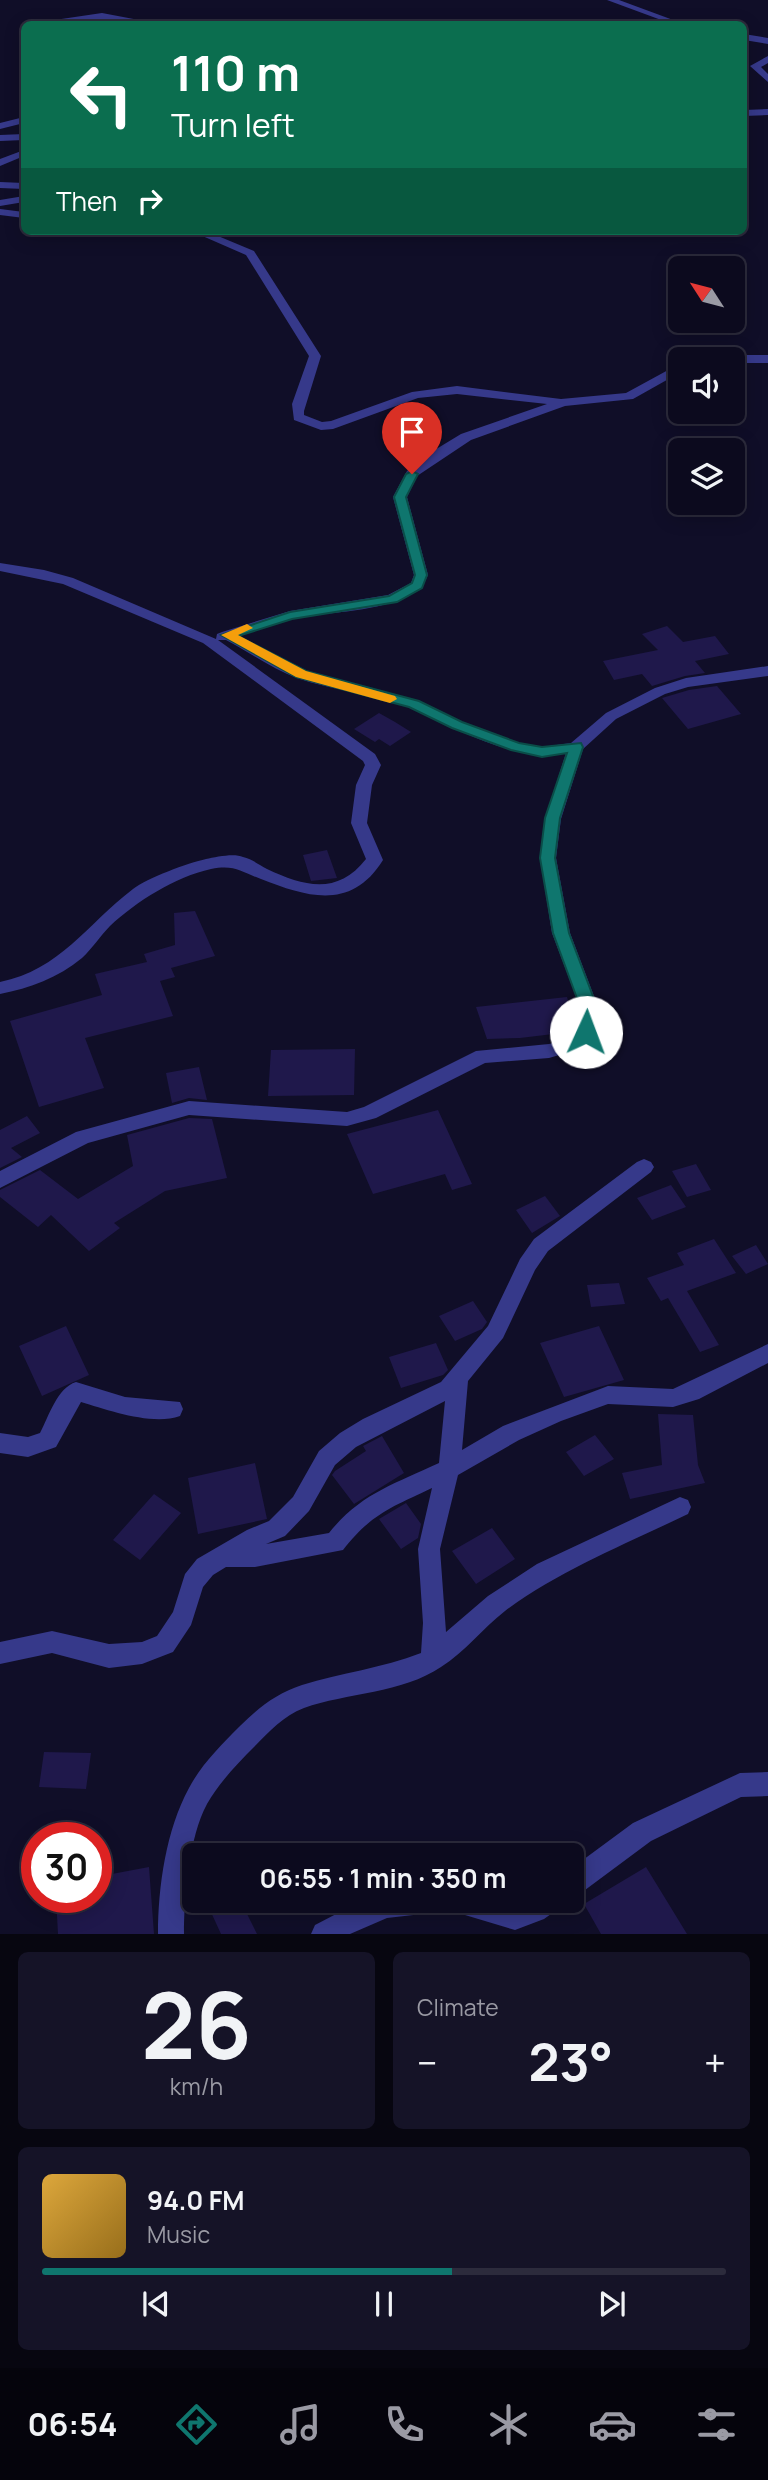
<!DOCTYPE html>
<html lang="en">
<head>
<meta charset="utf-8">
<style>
  body { margin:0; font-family:Manrope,sans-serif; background:#151327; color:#f1f3f6; height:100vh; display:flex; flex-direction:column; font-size:26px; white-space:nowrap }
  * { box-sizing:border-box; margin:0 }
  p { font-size:23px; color:#9a9aa4 }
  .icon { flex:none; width:38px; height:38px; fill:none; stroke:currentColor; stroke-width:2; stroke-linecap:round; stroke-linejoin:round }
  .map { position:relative; height:1934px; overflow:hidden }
  .panel { display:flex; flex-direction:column; gap:18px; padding:18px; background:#070610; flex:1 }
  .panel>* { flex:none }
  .top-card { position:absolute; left:21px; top:21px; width:726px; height:214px; border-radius:10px; box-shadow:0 4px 18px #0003,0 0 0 2px #2c2b3c; background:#0b6e4f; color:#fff; overflow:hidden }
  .needle { width:46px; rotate:306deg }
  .tools { position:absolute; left:668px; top:256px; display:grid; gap:14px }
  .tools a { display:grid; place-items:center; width:77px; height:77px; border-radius:10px; background:#0c0a1e; box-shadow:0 4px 18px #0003,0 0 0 2px #2c2b3c; font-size:35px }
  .speed { position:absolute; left:21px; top:1822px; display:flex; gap:14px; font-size:35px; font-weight:700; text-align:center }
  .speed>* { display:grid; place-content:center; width:91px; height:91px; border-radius:50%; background:#0c0a1e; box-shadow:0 4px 18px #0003,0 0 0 2px #2c2b3c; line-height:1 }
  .speed .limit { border:10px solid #d22; background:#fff; color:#111 }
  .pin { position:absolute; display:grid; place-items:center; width:60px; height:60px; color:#fff; margin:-72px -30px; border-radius:50% 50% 50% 0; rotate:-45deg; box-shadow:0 0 7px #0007 }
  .pin .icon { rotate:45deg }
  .me { position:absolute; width:77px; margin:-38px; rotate:2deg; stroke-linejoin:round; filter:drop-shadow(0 0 5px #0008) }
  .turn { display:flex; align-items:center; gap:24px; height:147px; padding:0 35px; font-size:32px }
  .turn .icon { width:91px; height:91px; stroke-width:2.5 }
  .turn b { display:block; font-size:49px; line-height:60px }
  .then { display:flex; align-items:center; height:66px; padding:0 35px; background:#0003; gap:14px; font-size:26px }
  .big { font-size:52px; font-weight:700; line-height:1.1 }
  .panel .card { flex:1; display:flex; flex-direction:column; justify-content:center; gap:10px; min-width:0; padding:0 24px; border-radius:10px; background:#151327 }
  .panel .dial { align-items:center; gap:0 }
  .dial b { font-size:91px; line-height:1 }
  .song { display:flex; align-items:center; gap:21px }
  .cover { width:84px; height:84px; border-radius:10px; background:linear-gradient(135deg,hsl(40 70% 55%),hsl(40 70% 35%)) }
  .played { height:7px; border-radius:4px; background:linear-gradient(90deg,#0f766e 60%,#2c2b3c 60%) }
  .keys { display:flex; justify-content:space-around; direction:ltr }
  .heat { display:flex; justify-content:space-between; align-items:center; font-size:38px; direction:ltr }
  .panel .tiles { flex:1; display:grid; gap:18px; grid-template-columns:1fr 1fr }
  .card:last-child { grid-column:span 2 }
  .trip { position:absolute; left:182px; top:1843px; width:402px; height:70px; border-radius:10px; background:#0c0a1e; box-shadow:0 4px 18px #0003,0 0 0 2px #2c2b3c; font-weight:700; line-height:70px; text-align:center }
  .dock { display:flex; height:112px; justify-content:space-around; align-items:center; background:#05040c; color:#9a9aa4 }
  .dock .icon { width:49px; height:49px }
  .dock .active { color:#0f766e }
  .dock b { font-size:32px; color:#f1f3f6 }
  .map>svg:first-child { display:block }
  .building { fill:#1f184b }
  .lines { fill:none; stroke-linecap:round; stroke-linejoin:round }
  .minor { fill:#36398a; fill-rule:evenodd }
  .route { fill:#0f766e; stroke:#0a4d48; stroke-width:2 }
  .slow { fill:#f59e0b }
</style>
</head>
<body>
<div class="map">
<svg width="768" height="1934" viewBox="0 0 768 1934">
  <rect width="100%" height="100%" fill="#100e28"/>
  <path class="building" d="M667,626L683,642L715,636L729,654L695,661L705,673L685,676L652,686L642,674L614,680L603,661L658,650L642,634Z
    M717,686L741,714L688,729L662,698L689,690Z
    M379,713L395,722L411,732L390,746L379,739L375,742L354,729Z
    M327,850L337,878L311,881L303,855Z
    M195,911L215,956L171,968L175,977L160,981L173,1016L85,1038L104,1088L39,1107L10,1021L102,995L95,974L147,962L144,954L175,945L174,913Z
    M567,997L575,1025L570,1032L520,1038L487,1039L476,1007Z
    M355,1049L354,1095L268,1096L271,1050Z
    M199,1067L207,1100L189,1098L172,1103L166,1073Z
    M438,1110L472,1184L452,1190L445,1174L373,1194L347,1134Z
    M27,1116L40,1133L11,1148L22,1157L0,1168V1130Z
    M189,1118L212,1119L227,1178L165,1191L114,1223L120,1228L89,1251L51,1215L38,1227L0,1197V1190L40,1170L78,1199L133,1166L127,1135Z
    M696,1164L711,1190L687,1197L672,1171Z
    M671,1185L686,1207L652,1220L637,1198Z
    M545,1196L560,1216L532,1233L516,1210Z
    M714,1239L736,1273L687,1291L719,1345L700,1352L668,1298L661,1301L647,1278L684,1265L677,1253Z
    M756,1245L768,1264L746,1274L732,1256Z
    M619,1283L625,1304L591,1307L587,1285Z
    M473,1301L487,1322L482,1329L455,1341L439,1316Z
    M66,1326L89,1375L42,1396L19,1346Z
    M599,1326L624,1380L564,1397L540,1343Z
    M436,1343L448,1370L443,1375L401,1388L389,1357Z
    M658,1414L693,1415L698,1465L705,1483L630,1499L622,1473L662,1465Z
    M595,1435L614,1459L584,1476L566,1452Z
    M382,1436L404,1473L354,1504L332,1475L335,1471L366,1451L363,1446Z
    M255,1463L267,1519L198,1534L188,1478Z
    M154,1494L181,1513L140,1560L113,1540Z
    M406,1503L421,1524L418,1538L401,1549L379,1519Z
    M492,1528L515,1559L476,1584L452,1551Z
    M44,1752L91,1753L86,1789L39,1787Z
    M149,1867L154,1934H58L56,1897H96V1877Z
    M646,1867L687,1934H601L584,1904Z
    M225,1900H240L257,1934H221L210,1910Z"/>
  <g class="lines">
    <path class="minor" d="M607,0H619L684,24H672Z
      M102,13L160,24H140L102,19L48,24L41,22Z
      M744,34L768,38V44L744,40Z
      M768,56V63L761,67L768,74V82L750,66Z
      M768,109V115L744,116V110Z
      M24,117V123L0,129V123Z
      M24,134V140L0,141V135Z
      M24,150V156L0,166V159Z
      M0,182L24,183V189L0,188Z
      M24,196V202L0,206V200Z
      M0,209L24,212V218L0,215Z
      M191,231H206L254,251L321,356L304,411V415L322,422L331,421L412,392L457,386L561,399L626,393L681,363V372L633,399L565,406L471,440L417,476L407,497L428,575C412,614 329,610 292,619C274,623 257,630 239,636L306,671L419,701L462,722L519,743L542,747L571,743L606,713L655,688L686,678L768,666V676L688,687L665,694L616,719L583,749L561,819L556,858L570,933L600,1012L594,1032L580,1049L549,1058L485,1063L376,1118L347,1126L189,1115L88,1143L0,1188V1171L76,1132L189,1101L347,1112L364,1107L476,1051L549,1044L568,1039L577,1029L582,1012L552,933L540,858L545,819L566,753C509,762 461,729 410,708C374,693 334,691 297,678C273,669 249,652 226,640H218L375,754L381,765L372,785L367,823L383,860C352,910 309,898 261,879C241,872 235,864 211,869C175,877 137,901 110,926C100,936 92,949 82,958C58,978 30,988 0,994V982C60,970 87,924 133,889C147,878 188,863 206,859C216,857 234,853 243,857C252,859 259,865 267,869C305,887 338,895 366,859L351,823L356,785L365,765L363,761L203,643L63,584L0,571V563L44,570L73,578L216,639L217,634L222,632L290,611L388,595L411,583L414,575L393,497L407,471L433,451L461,434L547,404L457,394L418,398L333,429L321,430L294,420L292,404L309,356L246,255Z
      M729,355H768V363H733V359H723Z
      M644,1159L651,1162L654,1167L651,1172L548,1251L535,1270L503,1338L468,1381L462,1450L503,1426L608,1386L673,1389L768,1344V1363L699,1399L673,1407L608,1404L561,1421L519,1440L458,1475L440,1549L446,1632L488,1596L537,1564L680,1497L688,1500L691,1507L688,1514C626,1544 560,1570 505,1611C483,1628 465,1652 441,1667C403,1693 346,1693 304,1708C283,1716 270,1731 254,1747C237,1764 219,1783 207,1804C189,1837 184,1897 184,1934H158C158,1887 166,1830 189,1788C201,1765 221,1745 240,1726C258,1708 277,1693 302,1685C341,1673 382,1668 421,1653L423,1623L418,1549L432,1488C392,1507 371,1514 343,1550L255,1567H226L213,1575L203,1587L191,1625L173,1652L142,1664L109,1668L52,1653L0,1664V1642L52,1631L109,1644L142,1642L157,1636L173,1612L185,1574L197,1559L247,1530L269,1521L293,1497L319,1451L340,1433L363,1419L441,1382L488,1326L520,1259L534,1239L637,1162ZM445,1401L439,1463C394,1484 360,1494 329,1533L266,1544L285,1536L309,1511L335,1465L356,1447Z
      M76,1382L125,1397L180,1402L183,1409L180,1416C152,1426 108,1410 81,1402L56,1447L28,1457L0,1453V1433L28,1437L40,1433C49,1416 57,1388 76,1382Z
      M768,1772V1796L741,1797L651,1841L581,1893L572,1897V1868L633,1823L740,1773Z
      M363,1900H500C515,1906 544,1900 562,1900L558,1909L544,1919L515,1930L465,1915L431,1913L387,1918L350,1934H311L315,1925Z"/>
  </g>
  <path class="route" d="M412,471L418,474L406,497L427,575L422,588L397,602L292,619L238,636L306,671L419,701L462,722L519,743L542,747L581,743L583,747L560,818L555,858L569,933L599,1012L591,1036L586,1038L577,1032L582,1012L553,933L540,858L545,818L567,753L542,757L511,750L452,728L409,707L296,677L221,635L290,612L389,596L412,583L415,575L394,497L406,474Z"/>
  <path class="slow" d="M247,624L253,628L238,635L306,671L395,696L397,699L390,703L296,677L221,635Z"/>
</svg>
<div class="tools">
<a><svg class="needle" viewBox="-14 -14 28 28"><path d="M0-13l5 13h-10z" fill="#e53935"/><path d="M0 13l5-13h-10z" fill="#9a9aa4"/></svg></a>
<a><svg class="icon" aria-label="sound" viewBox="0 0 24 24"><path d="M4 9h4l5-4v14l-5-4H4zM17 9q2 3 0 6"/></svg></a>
<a><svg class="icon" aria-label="layers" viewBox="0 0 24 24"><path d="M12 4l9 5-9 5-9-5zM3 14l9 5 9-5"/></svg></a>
</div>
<div class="speed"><div class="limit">30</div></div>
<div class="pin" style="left:412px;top:474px;background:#d93025"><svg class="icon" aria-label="arrive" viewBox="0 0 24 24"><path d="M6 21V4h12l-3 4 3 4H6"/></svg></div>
<svg class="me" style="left:586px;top:1032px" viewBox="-20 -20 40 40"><circle r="19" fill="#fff"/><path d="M0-13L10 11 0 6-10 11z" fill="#0f766e"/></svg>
<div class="trip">06:55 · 1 min · 350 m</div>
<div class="top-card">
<div class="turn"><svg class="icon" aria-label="left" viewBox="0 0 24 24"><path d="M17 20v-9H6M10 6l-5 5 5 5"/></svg><div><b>110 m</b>Turn left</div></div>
<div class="then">Then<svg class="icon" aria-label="right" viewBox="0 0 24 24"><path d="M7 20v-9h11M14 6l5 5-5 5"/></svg></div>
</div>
</div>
<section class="panel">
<div class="tiles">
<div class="card dial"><b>26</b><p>km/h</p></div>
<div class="card"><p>Climate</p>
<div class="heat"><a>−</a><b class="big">23°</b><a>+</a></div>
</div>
<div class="card">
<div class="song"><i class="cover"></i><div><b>94.0 FM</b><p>Music</p></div></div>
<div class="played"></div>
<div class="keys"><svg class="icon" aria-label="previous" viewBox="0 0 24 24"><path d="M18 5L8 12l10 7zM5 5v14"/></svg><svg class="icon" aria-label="pause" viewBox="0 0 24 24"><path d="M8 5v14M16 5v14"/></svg><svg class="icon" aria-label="next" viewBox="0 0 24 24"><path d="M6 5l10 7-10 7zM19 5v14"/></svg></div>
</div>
</div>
</section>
<nav class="dock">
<b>06:54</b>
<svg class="icon active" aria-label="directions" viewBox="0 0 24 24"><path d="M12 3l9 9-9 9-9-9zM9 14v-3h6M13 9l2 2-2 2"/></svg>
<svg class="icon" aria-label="music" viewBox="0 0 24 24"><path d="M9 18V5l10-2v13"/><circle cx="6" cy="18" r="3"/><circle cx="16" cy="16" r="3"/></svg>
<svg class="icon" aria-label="phone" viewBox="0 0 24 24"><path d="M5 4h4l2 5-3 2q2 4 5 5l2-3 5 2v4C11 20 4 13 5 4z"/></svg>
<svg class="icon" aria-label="climate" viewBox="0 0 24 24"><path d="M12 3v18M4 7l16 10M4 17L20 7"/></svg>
<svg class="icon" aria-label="car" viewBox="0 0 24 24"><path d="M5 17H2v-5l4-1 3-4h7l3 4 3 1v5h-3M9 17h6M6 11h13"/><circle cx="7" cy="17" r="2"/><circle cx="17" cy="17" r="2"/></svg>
<svg class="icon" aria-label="filters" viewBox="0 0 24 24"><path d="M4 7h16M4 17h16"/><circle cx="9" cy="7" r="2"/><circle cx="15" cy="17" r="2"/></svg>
</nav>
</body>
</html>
